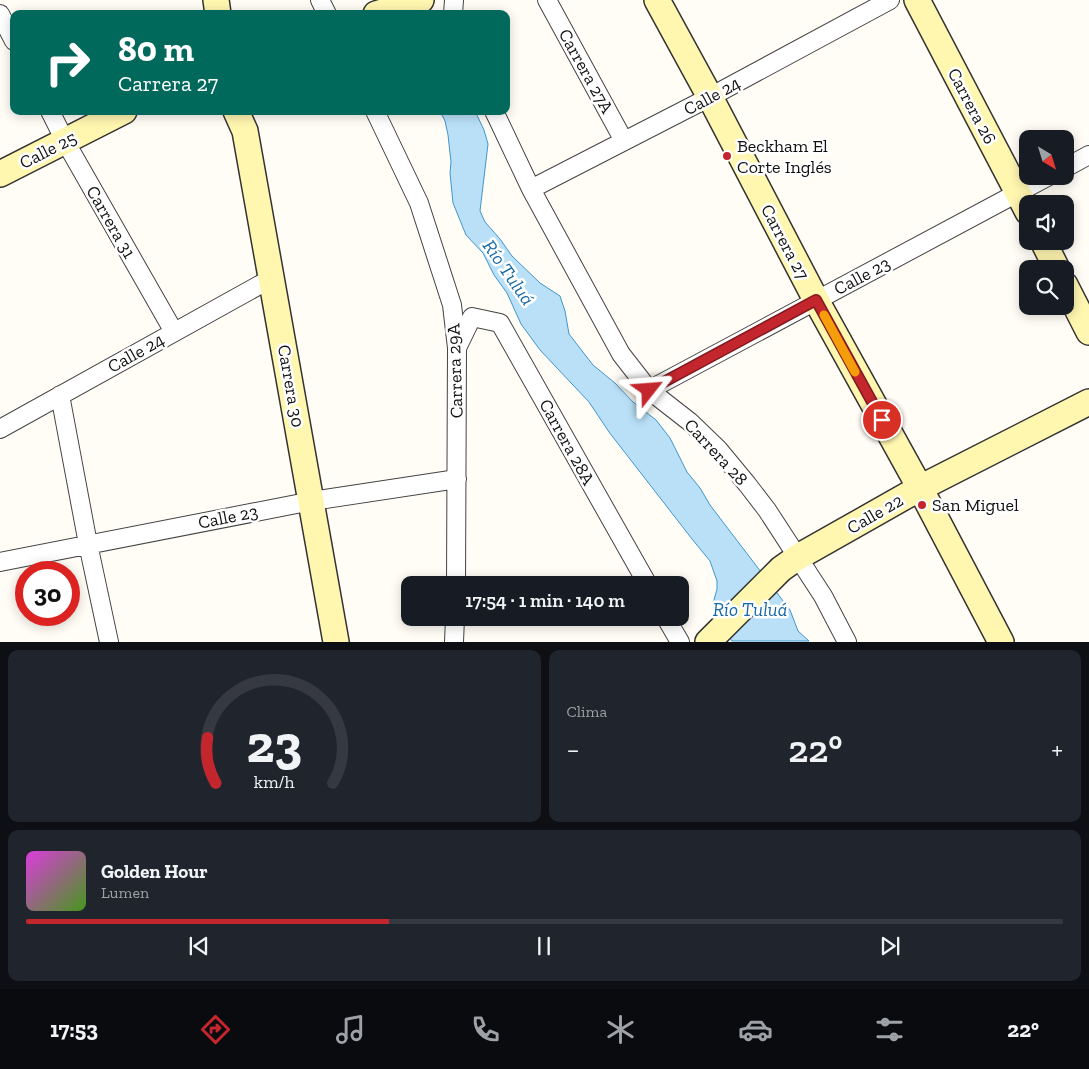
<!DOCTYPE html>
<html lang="es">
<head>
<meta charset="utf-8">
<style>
  body { margin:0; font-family:"Zilla Slab",serif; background:#20242c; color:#f1f3f6; height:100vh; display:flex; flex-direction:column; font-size:19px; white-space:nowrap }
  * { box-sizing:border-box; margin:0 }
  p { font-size:16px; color:#9ea1a6 }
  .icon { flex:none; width:28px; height:28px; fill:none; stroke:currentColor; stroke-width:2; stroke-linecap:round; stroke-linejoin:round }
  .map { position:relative; height:642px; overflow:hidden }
  .sheet { display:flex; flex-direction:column; gap:8px; padding:8px; background:#0d0f14; flex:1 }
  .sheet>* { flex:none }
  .guide { position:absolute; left:10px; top:10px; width:500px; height:105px; border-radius:10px; box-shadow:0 2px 12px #0003; background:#00695c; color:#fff; overflow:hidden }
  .needle { width:32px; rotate:142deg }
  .controls { position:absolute; left:1019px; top:130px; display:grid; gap:10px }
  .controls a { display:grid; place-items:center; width:55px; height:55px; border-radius:10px; background:#171b24; box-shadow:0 2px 12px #0003; font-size:25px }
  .speed { position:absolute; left:15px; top:561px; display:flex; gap:10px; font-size:25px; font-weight:700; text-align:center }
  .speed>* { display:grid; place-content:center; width:65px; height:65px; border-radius:50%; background:#171b24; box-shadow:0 2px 12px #0003; line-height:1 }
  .speed .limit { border:8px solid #d22; background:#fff; color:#111 }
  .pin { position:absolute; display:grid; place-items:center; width:42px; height:42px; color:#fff; margin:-21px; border:2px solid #fff; border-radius:50%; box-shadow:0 1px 5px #0007 }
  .me { position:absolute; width:55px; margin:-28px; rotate:62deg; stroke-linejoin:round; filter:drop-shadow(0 0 4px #0008) }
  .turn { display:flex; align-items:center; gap:18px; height:105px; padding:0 25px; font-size:22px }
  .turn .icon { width:65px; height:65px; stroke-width:2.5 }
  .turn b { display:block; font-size:35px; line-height:42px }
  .big { font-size:38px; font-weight:600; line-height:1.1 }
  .sheet .widget { flex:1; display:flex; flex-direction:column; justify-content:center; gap:8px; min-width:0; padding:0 18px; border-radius:10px; background:#20242c }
  .sheet .dial { align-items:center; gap:0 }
  .dial svg { height:130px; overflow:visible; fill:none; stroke:#363941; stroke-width:7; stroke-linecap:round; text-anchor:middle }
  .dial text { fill:#f1f3f6; stroke:none }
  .song { display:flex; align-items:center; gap:15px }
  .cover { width:60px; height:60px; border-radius:8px; background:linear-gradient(135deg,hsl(300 70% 55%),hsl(100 70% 35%)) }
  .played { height:5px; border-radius:2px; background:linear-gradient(90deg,#c4262e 35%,#363941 35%) }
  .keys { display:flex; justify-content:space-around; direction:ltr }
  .heat { display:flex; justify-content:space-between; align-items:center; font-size:28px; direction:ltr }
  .sheet .tiles { flex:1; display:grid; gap:8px; grid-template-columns:1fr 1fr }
  .widget:last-child { grid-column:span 2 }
  .trip { position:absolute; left:401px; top:576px; width:288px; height:50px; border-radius:10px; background:#171b24; box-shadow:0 2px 12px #0003; font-weight:600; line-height:50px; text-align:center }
  .dock { display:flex; height:80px; justify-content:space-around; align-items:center; background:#090b0e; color:#9ea1a6 }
  .dock .icon { width:35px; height:35px }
  .dock .active { color:#c4262e }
  .dock b { font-size:22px; color:#f1f3f6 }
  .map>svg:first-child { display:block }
  .water { fill:#b9e0f7; stroke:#3f96cf }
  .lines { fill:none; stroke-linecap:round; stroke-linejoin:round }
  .street-casing { stroke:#444; stroke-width:20 }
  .secondary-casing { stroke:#333; stroke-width:28 }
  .street { stroke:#fff; stroke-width:18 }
  .secondary { stroke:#fff6b0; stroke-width:25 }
  .route-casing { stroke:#7f191e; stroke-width:12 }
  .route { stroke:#c4262e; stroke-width:9 }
  .slow { stroke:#f59e0b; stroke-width:9 }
  .poi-dot { fill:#c4262e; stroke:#fff; stroke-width:2 }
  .labels { text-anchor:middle; stroke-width:5; stroke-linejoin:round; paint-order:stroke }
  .street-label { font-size:18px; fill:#111; stroke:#fff }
  .poi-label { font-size:18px; fill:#111; stroke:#fff; text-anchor:start }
  .water-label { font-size:19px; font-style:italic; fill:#1768a6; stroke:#fff }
</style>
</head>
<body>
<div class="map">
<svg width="1089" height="642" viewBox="0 0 1089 642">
  <rect width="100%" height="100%" fill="#fffdf5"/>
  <path class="water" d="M440,111H475L484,130L488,144L480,211L485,222L500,239L512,256L540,283L560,296L565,311L569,334L579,347L593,365L615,383L633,402L656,420L670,438L687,472L700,488L710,505L790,610L798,631L809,641H732L716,617L714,600L717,589V581L710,561L692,539L609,432L589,402L540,350L521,324L507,293L494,275L483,253L466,235L453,203L450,173L451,162L448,135L445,121Z"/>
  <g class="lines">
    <defs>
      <path id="street" d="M320,0L327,14
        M547,0L624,141
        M0,14L14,41
        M453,14L454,0
        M50,111L65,141L174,332
        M375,111L419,203L452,305L457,348L456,585
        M494,111L531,189L621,354L649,390L690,422L718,449L747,484L767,510L823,596L847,642
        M1065,168L1089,155
        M531,189L710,97L890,0
        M457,348L472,317L500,323L648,585
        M649,390L1049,176
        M60,395L88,544L109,642
        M0,429L272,278
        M0,562L312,501L457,479
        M666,618L680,642
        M454,642L455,618"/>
      <path id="secondary" d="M216,0L218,14
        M657,0L710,97L816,300L920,488L1001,642
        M917,0L1028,212
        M376,14L421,0
        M236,111L245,131L336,642
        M0,174L124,111
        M1043,241L1057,269
        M1065,285L1089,332
        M708,642L781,569L798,557L920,488L1089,402"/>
    </defs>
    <use href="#street" class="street-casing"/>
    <use href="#secondary" class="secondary-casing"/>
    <use href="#street" class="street"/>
    <use href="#secondary" class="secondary"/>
  </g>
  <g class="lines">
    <defs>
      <path id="route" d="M649,390L816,300L882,420"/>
    </defs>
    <use href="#route" class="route-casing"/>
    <use href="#route" class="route"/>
    <path class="slow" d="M824,315L855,372"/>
  </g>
  <g class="poi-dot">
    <circle cx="727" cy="156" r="5"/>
    <circle cx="922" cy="505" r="5"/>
  </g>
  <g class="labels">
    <g class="street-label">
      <text transform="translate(586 71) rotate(61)" y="6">Carrera 27A</text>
      <text transform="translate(712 96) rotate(-28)" y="6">Calle 24</text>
      <text transform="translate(972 106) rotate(62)" y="6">Carrera 26</text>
      <text transform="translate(48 150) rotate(-27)" y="6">Calle 25</text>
      <text transform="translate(111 222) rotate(60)" y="6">Carrera 31</text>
      <text transform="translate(785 242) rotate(62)" y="6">Carrera 27</text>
      <text transform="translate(862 276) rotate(-28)" y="6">Calle 23</text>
      <text transform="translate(136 353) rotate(-29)" y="6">Calle 24</text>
      <text transform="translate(455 371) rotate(-92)" y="6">Carrera 29A</text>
      <text transform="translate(291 386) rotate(80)" y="6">Carrera 30</text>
      <text transform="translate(567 442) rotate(61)" y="6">Carrera 28A</text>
      <text transform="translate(716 452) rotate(47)" y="6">Carrera 28</text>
      <text transform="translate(875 514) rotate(-30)" y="6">Calle 22</text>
      <text transform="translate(228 517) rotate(-11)" y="6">Calle 23</text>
    </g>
    <g class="poi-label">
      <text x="737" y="152">Beckham El<tspan x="737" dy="21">Corte Inglés</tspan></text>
      <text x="932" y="511">San Miguel</text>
    </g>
    <g class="water-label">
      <text transform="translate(509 272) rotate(55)" y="7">Río Tuluá</text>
      <text x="750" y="616">Río Tuluá</text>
    </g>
  </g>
</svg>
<div class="controls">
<a><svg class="needle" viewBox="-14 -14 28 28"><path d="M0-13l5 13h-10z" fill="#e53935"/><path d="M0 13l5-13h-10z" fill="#9ea1a6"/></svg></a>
<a><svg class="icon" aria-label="sound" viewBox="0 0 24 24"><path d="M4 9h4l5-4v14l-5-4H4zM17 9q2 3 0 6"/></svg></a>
<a><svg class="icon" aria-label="search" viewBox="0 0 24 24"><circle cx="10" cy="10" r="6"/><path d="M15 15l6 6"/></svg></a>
</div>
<div class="speed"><div class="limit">30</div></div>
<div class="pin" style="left:882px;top:420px;background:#d93025"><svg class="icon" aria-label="arrive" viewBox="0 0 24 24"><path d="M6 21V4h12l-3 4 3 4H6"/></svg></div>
<svg class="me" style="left:649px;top:390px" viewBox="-20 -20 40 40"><path d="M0-17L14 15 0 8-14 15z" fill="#c4262e" stroke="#fff" stroke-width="4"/></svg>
<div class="trip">17:54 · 1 min · 140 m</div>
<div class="guide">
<div class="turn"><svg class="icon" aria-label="right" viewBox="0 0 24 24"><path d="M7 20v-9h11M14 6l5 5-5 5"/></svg><div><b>80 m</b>Carrera 27</div></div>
</div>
</div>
<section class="sheet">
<div class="tiles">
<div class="widget dial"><svg viewBox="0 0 100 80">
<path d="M14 69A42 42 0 1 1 86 69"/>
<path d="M14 69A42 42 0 0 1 9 41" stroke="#c4262e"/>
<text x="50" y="56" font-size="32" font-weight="700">23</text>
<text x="50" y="72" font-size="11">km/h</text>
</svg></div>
<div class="widget"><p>Clima</p>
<div class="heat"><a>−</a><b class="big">22°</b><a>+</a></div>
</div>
<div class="widget">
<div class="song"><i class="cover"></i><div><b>Golden Hour</b><p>Lumen</p></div></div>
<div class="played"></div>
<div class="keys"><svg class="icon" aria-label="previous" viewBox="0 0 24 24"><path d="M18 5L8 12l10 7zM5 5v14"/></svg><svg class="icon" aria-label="pause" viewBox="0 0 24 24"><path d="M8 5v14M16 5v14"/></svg><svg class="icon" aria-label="next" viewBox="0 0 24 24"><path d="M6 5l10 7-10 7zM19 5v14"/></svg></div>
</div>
</div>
</section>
<nav class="dock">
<b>17:53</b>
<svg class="icon active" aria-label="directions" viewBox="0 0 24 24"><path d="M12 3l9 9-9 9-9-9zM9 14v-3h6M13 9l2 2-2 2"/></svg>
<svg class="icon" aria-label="music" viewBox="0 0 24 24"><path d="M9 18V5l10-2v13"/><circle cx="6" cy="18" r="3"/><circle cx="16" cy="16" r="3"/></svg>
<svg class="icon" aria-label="phone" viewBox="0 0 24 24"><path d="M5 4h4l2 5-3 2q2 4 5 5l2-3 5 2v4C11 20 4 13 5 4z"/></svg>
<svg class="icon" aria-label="climate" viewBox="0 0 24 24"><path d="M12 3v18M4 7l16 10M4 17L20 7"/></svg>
<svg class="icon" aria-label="car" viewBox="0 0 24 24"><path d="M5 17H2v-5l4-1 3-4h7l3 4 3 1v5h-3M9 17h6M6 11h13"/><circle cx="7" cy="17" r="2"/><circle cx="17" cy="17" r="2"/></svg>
<svg class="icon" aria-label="filters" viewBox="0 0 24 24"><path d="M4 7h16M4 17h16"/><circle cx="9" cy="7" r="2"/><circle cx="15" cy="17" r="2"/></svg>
<b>22°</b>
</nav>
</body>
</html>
